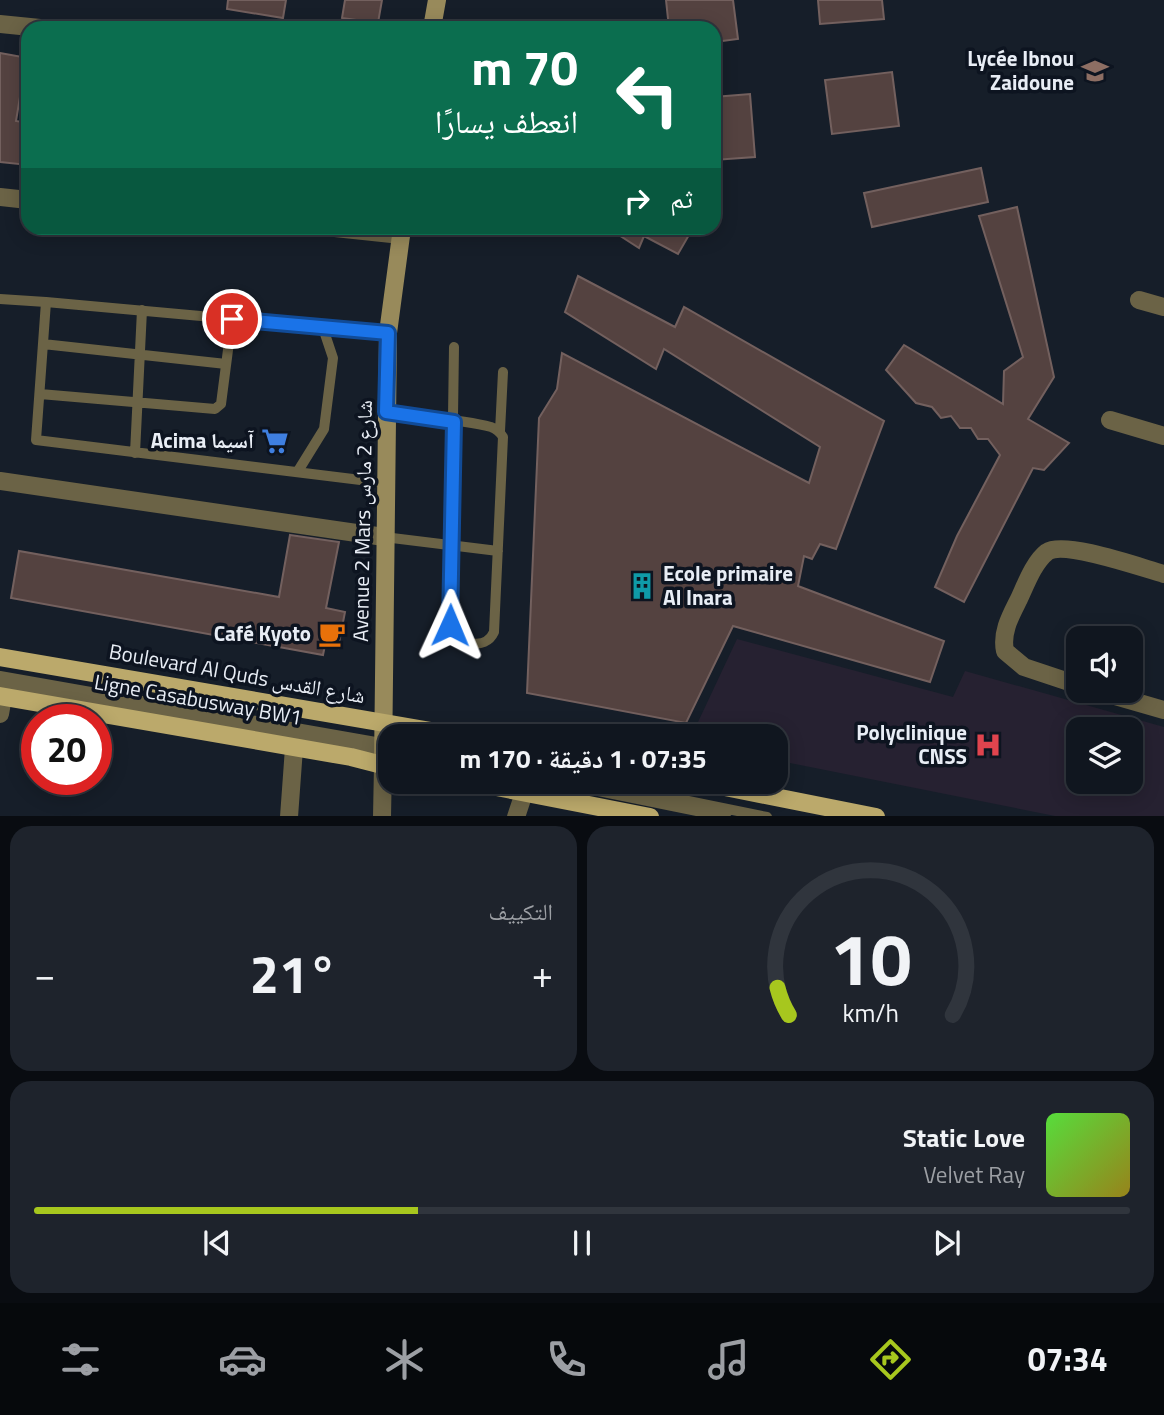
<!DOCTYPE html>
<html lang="ar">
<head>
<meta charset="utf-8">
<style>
  body { margin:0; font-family:"Titillium Web","Noto Naskh Arabic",sans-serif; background:#1e232c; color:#f1f3f6; direction:rtl; height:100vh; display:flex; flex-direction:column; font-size:26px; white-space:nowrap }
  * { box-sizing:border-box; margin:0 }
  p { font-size:23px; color:#9c9fa4 }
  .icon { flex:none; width:38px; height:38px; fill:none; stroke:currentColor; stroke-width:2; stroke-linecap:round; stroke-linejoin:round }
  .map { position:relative; height:816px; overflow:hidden; direction:ltr }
  .side { display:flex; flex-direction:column; gap:10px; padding:10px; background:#090c11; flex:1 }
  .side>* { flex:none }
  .hud { position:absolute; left:21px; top:21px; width:700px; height:214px; border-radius:21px; box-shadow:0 4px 18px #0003,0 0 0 2px #30353d; direction:rtl; background:#0b6e4f; color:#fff; overflow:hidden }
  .buttons { position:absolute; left:1066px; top:626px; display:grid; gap:14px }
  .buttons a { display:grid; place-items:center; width:77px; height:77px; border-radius:14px; background:#10161f; box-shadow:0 4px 18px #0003,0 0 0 2px #30353d; font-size:35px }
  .speed { position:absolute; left:21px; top:704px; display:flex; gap:14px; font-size:35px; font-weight:700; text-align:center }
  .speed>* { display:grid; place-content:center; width:91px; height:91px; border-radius:50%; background:#10161f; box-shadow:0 4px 18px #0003,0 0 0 2px #30353d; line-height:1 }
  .speed .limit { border:10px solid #d22; background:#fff; color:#111 }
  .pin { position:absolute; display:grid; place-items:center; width:60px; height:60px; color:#fff; margin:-30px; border:4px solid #fff; border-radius:50%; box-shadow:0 2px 7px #0007 }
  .me { position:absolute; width:77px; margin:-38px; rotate:1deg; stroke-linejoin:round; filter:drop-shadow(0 0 5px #0008) }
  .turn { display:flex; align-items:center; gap:24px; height:147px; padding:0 28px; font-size:32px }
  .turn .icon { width:91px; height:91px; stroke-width:2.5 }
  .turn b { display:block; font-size:49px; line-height:60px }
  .then { display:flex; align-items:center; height:66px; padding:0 28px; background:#0003; gap:14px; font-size:26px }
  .big { font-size:52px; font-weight:700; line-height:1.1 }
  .side .widget { flex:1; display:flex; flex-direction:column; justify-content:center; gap:10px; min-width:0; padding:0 24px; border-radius:21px; background:#1e232c }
  .side .dial { align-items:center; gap:0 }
  .dial svg { height:182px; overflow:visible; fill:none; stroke:#30353d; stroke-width:7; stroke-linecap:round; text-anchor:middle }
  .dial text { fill:#f1f3f6; stroke:none }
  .song { display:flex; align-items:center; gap:21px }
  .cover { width:84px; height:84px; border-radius:10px; background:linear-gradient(135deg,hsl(110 70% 55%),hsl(50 70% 35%)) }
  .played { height:7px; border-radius:4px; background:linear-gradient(90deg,#a7c71e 35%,#30353d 35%) }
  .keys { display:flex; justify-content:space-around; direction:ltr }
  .heat { display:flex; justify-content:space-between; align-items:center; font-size:38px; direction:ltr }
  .side .tiles { flex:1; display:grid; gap:10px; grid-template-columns:1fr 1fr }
  .widget:last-child { grid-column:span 2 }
  .trip { position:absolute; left:378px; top:724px; width:410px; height:70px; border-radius:21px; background:#10161f; box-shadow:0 4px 18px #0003,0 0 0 2px #30353d; font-weight:700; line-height:70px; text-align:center; direction:rtl }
  .tab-bar { display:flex; height:112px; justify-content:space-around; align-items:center; background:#06090c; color:#9c9fa4 }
  .tab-bar .icon { width:49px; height:49px }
  .tab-bar .selected { color:#a7c71e }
  .tab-bar b { font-size:32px; color:#f1f3f6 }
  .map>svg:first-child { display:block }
  .medical { fill:#262131; fill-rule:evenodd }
  .building { fill:#544240; stroke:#73605e; stroke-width:2 }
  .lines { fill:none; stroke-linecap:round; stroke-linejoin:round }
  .service { stroke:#6b6346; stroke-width:10 }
  .minor { stroke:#6b6346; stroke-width:18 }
  .tertiary { stroke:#6b6346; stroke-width:18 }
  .secondary { stroke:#988a5b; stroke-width:18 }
  .primary { stroke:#bba96b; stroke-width:18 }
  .route-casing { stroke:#114b97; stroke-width:18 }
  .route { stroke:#1a73e8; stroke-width:12 }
  .labels { text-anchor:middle; stroke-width:7; stroke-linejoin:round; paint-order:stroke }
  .poi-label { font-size:21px; font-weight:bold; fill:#e8edf5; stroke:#0d1420; text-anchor:end }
  .street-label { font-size:21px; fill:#e8edf5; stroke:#0d1420 }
</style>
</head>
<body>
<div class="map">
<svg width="1164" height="817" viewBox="0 0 1164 817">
  <rect width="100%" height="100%" fill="#161e29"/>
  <path class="medical" d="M737,639L953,697L965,671L1164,727V816H1055L775,760V737H691ZM1078,730H1130V782H1078Z"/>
  <path class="building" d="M228,0H286L283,18L227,9Z
    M345,0H382L378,23L342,18Z
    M666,0H733L738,39L714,42V28H669Z
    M818,0H882L884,19L820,24Z
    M0,53L28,58V92L21,91L16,121L28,123V165L0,162Z
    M892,72L899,126L832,134L825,80Z
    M750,94L755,157L714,160V97Z
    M981,168L988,202L872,227L864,193Z
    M1017,207L1054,377L1028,419L1069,443L1044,470L1033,468L964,602L935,587L957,536L1000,455L988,439H978L971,428H960L951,416L941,418L932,407L916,403L886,370L904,345L1003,404L1004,371L1023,357L979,216Z
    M608,228H693L678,254L644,236L639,248Z
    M578,276L675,327L684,307L884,421L836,549L820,544L812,559L804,556L798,586L944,641L930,682L733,626L686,723L527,693L539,418L557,389L562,353L809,483L820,447L664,349L656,369L565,312Z
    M290,535L339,542L326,608L345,612L338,648L325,645L323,655L11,598L19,551L279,597Z"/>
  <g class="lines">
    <path class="service" d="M0,299L46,302
      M43,344L226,364
      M40,394L215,409L221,404L232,319
      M386,412C419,417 460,419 491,427C497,429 500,432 503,437L494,632C485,652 456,644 450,625L454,347
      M500,431L503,372
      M135,453L142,310
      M298,471L324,429L333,358L323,328
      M385,483L36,440L46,302L388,333
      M384,537L498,551
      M0,676L387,744
      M0,684L387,753
      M554,782L726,817
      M595,782L767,817"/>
    <path class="minor" d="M0,24L40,28
      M0,197L28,200
      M335,228L401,235
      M1139,300L1164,307
      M1110,420L1164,436
      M0,481L384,537
      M1078,685L1024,667L1005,651C1001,632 1011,615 1019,599C1026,584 1034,562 1047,552C1064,540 1142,568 1164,574
      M1098,691L1164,710
      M0,714L3,697
      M289,817L294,748
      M516,817L524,793"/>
    <path class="tertiary" d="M382,817L383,765"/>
    <path class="secondary" d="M432,28L437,0
      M383,765L388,333L402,228"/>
    <path class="primary" d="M0,657L466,737
      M0,696L351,757L390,767
      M471,782L650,817
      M700,782L876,817"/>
  </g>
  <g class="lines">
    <defs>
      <path id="route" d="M232,319L388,333L386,412L454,422L450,625"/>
    </defs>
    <use href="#route" class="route-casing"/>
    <use href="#route" class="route"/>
  </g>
  <defs>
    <symbol id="school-bare" viewBox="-9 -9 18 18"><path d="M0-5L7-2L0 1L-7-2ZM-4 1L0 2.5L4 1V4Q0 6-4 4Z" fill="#8d6e63" stroke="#0d1420" stroke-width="2.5" paint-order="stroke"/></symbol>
    <symbol id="supermarket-bare" viewBox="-9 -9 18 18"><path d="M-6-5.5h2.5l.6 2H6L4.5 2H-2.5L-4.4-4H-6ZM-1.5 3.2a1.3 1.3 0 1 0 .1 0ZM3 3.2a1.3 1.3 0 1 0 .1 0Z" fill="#3f7fe0" stroke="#0d1420" stroke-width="2.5" paint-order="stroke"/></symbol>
    <symbol id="building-bare" viewBox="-9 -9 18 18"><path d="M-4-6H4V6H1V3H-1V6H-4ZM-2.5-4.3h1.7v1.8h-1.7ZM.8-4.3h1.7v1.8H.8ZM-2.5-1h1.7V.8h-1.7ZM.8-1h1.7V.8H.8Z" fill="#0f9aa8" stroke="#0d1420" stroke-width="2.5" paint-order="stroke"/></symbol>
    <symbol id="cafe-bare" viewBox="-9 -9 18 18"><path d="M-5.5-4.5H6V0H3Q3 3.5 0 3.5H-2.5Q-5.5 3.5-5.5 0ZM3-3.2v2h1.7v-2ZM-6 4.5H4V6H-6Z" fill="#e8710a" stroke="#0d1420" stroke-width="2.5" paint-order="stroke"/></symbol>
    <symbol id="hospital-bare" viewBox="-9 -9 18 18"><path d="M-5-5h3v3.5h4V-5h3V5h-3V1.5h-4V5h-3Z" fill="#e0444e" stroke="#0d1420" stroke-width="2.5" paint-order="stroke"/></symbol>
  </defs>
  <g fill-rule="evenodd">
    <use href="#school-bare" x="1076" y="52" width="38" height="38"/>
    <use href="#supermarket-bare" x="256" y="422" width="38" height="38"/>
    <use href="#building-bare" x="623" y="567" width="38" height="38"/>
    <use href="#cafe-bare" x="313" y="615" width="38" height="38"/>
    <use href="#hospital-bare" x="969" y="726" width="38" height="38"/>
  </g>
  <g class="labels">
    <g class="poi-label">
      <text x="1074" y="66">Lycée Ibnou<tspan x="1074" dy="24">Zaidoune</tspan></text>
      <text x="254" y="448">Acima آسيما</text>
      <text x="663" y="581" text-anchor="start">Ecole primaire<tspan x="663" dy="24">Al Inara</tspan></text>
      <text x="311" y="641">Café Kyoto</text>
      <text x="967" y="740">Polyclinique<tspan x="967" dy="24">CNSS</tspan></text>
    </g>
    <g class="street-label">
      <text transform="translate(363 521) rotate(-89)" y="7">Avenue 2 Mars شارع 2 مارس</text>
      <text transform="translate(237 674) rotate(10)" y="7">Boulevard Al Quds شارع القدس</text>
      <text transform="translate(198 700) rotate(10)" y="7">Ligne Casabusway BW1</text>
    </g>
  </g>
</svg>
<div class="buttons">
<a><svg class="icon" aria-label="sound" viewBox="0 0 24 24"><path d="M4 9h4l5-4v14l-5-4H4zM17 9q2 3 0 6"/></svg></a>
<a><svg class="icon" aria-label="layers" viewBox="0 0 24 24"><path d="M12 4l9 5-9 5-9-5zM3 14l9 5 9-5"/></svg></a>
</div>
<div class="speed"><div class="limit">20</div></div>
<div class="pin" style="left:232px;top:319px;background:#d93025"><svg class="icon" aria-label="arrive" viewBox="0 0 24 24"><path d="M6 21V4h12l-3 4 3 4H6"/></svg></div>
<svg class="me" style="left:450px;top:625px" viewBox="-20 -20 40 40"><path d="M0-17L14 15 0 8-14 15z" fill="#1a73e8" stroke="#fff" stroke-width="4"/></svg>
<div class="trip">07:35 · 1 دقيقة · 170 m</div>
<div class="hud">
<div class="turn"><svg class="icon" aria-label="left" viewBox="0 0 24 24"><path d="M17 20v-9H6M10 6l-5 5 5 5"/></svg><div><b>70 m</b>انعطف يسارًا</div></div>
<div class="then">ثم<svg class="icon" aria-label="right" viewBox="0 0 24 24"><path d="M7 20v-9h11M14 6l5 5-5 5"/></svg></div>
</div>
</div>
<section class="side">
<div class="tiles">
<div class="widget dial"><svg viewBox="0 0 100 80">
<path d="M14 69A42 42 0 1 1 86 69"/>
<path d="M14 69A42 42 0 0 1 9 57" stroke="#a7c71e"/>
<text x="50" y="56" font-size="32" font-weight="700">10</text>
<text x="50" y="72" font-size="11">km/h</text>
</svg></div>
<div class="widget"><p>التكييف</p>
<div class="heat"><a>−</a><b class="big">21°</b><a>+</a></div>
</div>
<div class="widget">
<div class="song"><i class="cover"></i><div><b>Static Love</b><p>Velvet Ray</p></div></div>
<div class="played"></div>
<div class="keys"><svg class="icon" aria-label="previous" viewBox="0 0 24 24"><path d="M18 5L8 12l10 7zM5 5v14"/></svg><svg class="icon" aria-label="pause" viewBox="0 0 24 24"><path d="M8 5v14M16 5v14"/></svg><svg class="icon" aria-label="next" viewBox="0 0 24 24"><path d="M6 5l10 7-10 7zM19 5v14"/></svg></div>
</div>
</div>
</section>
<nav class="tab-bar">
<b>07:34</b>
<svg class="icon selected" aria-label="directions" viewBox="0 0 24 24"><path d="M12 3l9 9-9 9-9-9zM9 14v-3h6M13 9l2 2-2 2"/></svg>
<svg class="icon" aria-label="music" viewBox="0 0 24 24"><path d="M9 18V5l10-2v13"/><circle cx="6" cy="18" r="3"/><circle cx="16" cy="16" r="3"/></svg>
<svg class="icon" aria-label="phone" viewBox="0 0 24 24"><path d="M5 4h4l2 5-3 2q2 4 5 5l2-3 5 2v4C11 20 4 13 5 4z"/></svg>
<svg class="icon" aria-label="climate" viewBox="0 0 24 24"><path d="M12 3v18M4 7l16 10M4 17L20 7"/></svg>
<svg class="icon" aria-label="car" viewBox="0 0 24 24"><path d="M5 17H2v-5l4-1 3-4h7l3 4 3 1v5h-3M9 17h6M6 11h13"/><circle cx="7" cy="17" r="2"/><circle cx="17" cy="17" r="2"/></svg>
<svg class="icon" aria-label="filters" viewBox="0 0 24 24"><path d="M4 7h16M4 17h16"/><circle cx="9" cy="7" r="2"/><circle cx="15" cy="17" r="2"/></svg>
</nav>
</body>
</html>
